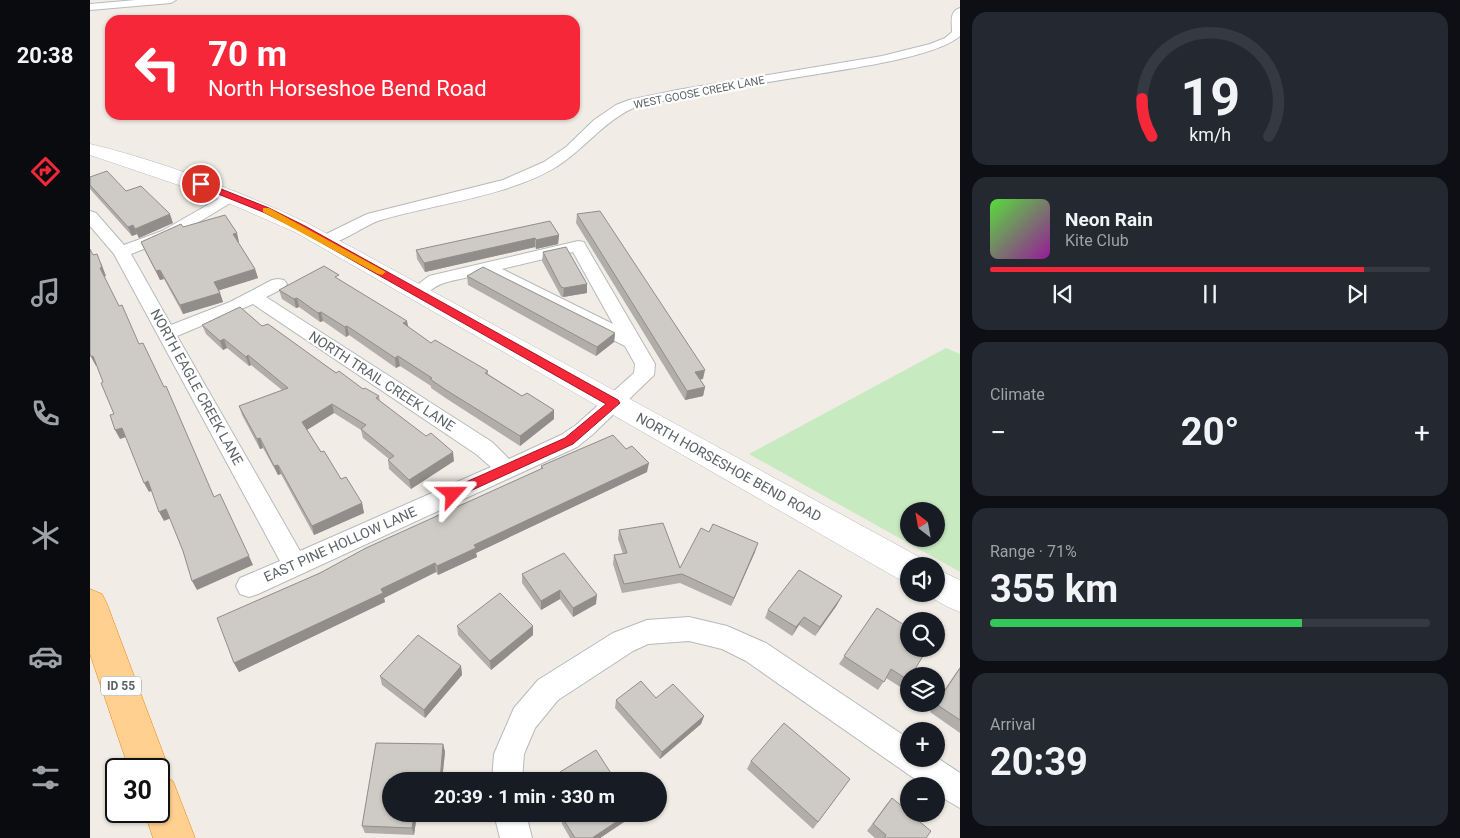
<!DOCTYPE html>
<html lang="en">
<head>
<meta charset="utf-8">
<style>
  body { margin:0; font-family:Roboto,sans-serif; background:#242831; color:#f1f3f6; height:100vh; display:flex; flex-direction:column; font-size:19px; white-space:nowrap }
  * { box-sizing:border-box; margin:0 }
  p { font-size:16px; color:#9ea1a6 }
  .icon { flex:none; width:28px; height:28px; fill:none; stroke:currentColor; stroke-width:2; stroke-linecap:round; stroke-linejoin:round }
  .map { position:relative; flex:1; overflow:hidden }
  .drawer { display:flex; flex-direction:column; gap:12px; padding:12px; background:#0d0f14; width:500px }
  .drawer>* { flex:none }
  .guide { position:absolute; left:15px; top:15px; width:475px; height:105px; border-radius:15px; box-shadow:0 1px 4px #0004; background:#f62739; color:#fff; overflow:hidden }
  .needle { width:32px; rotate:329deg }
  .tools { position:absolute; left:810px; top:502px; display:grid; gap:10px }
  .tools a { display:grid; place-items:center; width:45px; height:45px; border-radius:50%; background:#171b24; box-shadow:0 1px 4px #0004; font-size:25px }
  .speed { position:absolute; left:15px; top:758px; display:flex; gap:10px; font-size:25px; font-weight:700; text-align:center }
  .speed>* { display:grid; place-content:center; width:65px; height:65px; border-radius:50%; background:#171b24; box-shadow:0 1px 4px #0004; line-height:1 }
  .speed .limit { border:2px solid #111; border-radius:8px; background:#fff; color:#111 }
  .pin { position:absolute; display:grid; place-items:center; width:42px; height:42px; color:#fff; margin:-21px; border:2px solid #fff; border-radius:50%; box-shadow:0 1px 5px #0007 }
  .me { position:absolute; width:55px; margin:-28px; rotate:66deg; stroke-linejoin:round; filter:drop-shadow(0 0 4px #0008) }
  .turn { display:flex; align-items:center; gap:18px; height:105px; padding:0 20px; font-size:22px }
  .turn .icon { width:65px; height:65px; stroke-width:2.5 }
  .turn b { display:block; font-size:35px; line-height:42px }
  .big { font-size:38px; font-weight:700; line-height:1.1 }
  .drawer .widget { flex:1; display:flex; flex-direction:column; justify-content:center; gap:8px; min-width:0; padding:0 18px; border-radius:15px; background:#242831 }
  .drawer .dial { align-items:center; gap:0 }
  .dial svg { height:130px; overflow:visible; fill:none; stroke:#363941; stroke-width:7; stroke-linecap:round; text-anchor:middle }
  .dial text { fill:#f1f3f6; stroke:none }
  .song { display:flex; align-items:center; gap:15px }
  .cover { width:60px; height:60px; border-radius:8px; background:linear-gradient(135deg,hsl(110 70% 55%),hsl(300 70% 35%)) }
  .played { height:5px; border-radius:2px; background:linear-gradient(90deg,#f62739 85%,#363941 85%) }
  .keys { display:flex; justify-content:space-around; direction:ltr }
  .heat { display:flex; justify-content:space-between; align-items:center; font-size:28px; direction:ltr }
  .charge { height:8px; border-radius:4px; background:linear-gradient(90deg,#34c759 71%,#363941 0) }
  .trip { position:absolute; left:292px; top:772px; width:285px; height:50px; border-radius:25px; background:#171b24; box-shadow:0 1px 4px #0004; font-weight:700; line-height:50px; text-align:center }
  main { display:flex; flex:1; min-height:0 }
  .tabs { display:flex; flex-direction:column; width:90px; justify-content:space-around; align-items:center; background:#090b0e; color:#9ea1a6 }
  .tabs .icon { width:35px; height:35px }
  .tabs .active { color:#f62739 }
  .tabs b { font-size:22px; color:#f1f3f6 }
  .map>svg:first-child { display:block }
  .green { fill:#c8eac1; fill-rule:evenodd }
  .lines { fill:none; stroke-linecap:round; stroke-linejoin:round }
  .street-casing { stroke:#b6babd; stroke-width:2 }
  .secondary-casing { stroke:#b7bcc1; stroke-width:1 }
  .highway-casing { stroke:#f78100; stroke-width:1 }
  .street { fill:#fff; fill-rule:evenodd }
  .secondary { fill:#fff; fill-rule:evenodd }
  .highway { fill:#ffd08f; fill-rule:evenodd }
  .wall { fill:#b1aea9 }
  .shaded-wall { fill:#908d8a }
  .building { fill:#cecac5; stroke:#908d8a }
  .route { fill:#f62739; stroke:#a01925 }
  .slow { fill:#f59e0b }
  .labels { text-anchor:middle; stroke-width:4.5; stroke-linejoin:round; paint-order:stroke }
  .far-street-label { font-size:11px; fill:#5d6467; stroke:#fff }
  .shield { fill:#fff; stroke:#8e9295; stroke-width:1 }
  .shield-label { font-size:12px; font-weight:bold; fill:#5d6467 }
  .street-label { font-size:14px; fill:#5d6467; stroke:#fff }
</style>
</head>
<body>
<main>
<nav class="tabs">
<b>20:38</b>
<svg class="icon active" aria-label="directions" viewBox="0 0 24 24"><path d="M12 3l9 9-9 9-9-9zM9 14v-3h6M13 9l2 2-2 2"/></svg>
<svg class="icon" aria-label="music" viewBox="0 0 24 24"><path d="M9 18V5l10-2v13"/><circle cx="6" cy="18" r="3"/><circle cx="16" cy="16" r="3"/></svg>
<svg class="icon" aria-label="phone" viewBox="0 0 24 24"><path d="M5 4h4l2 5-3 2q2 4 5 5l2-3 5 2v4C11 20 4 13 5 4z"/></svg>
<svg class="icon" aria-label="climate" viewBox="0 0 24 24"><path d="M12 3v18M4 7l16 10M4 17L20 7"/></svg>
<svg class="icon" aria-label="car" viewBox="0 0 24 24"><path d="M5 17H2v-5l4-1 3-4h7l3 4 3 1v5h-3M9 17h6M6 11h13"/><circle cx="7" cy="17" r="2"/><circle cx="17" cy="17" r="2"/></svg>
<svg class="icon" aria-label="filters" viewBox="0 0 24 24"><path d="M4 7h16M4 17h16"/><circle cx="9" cy="7" r="2"/><circle cx="15" cy="17" r="2"/></svg>
</nav>
<div class="map">
<svg width="870" height="838" viewBox="0 0 870 838">
  <rect width="100%" height="100%" fill="#f1ede6"/>
  <path class="green" d="M856,348L870,354V572L659,454ZM819,511H846V539H819Z"/>
  <g class="lines">
    <defs>
      <path id="street" d="M46,0H86L81,3L0,10V4Z
        M870,8V36C846,57 762,68 728,74C667,84 607,93 548,106C515,119 495,149 466,167C419,196 344,204 291,220C273,225 246,249 228,244L226,241L228,238L277,214L413,180L454,162L476,147L504,120L526,105L539,100L587,90L792,56L840,44L855,38L862,32C862,23 859,11 870,8Z
        M142,191L147,193L150,196L147,199L84,237L41,254L81,325L140,302L182,280L188,279L194,280L197,284L194,288L176,297L402,442L419,459L471,435L486,425L544,373L545,364L535,346L394,274C380,277 367,279 354,283C341,287 335,299 321,296L318,292L339,276L488,241L494,242L496,246L565,364L564,375L502,435L487,447L168,594L159,597L150,594L146,586L150,578L190,561L24,254L0,226V211L6,213L34,245L72,231ZM483,252L523,324L412,269ZM163,304L386,454L401,467L210,551L87,336Z
        M599,617L637,626L676,643L819,739V759L846,757L870,773V808L846,794V786H835L656,661L632,649L599,641L558,644L543,651L468,700L445,728L434,754L432,781H402L404,754L424,708L448,680L523,633L557,620Z
        M404,814H436L442,838H410Z"/>
      <path id="secondary" d="M0,144C75,162 149,191 219,224L831,558L834,566H819V582L807,578L205,232L127,198L0,155Z
        M846,569L870,580V612L858,607L835,594H846Z"/>
      <path id="highway" d="M0,589L12,594L17,604L79,769L75,777L83,781L105,838H63L54,811H69V769H39L0,654Z"/>
    </defs>
    <use href="#street" class="street-casing"/>
    <use href="#secondary" class="secondary-casing"/>
    <use href="#highway" class="highway-casing"/>
    <use href="#street" class="street"/>
    <use href="#secondary" class="secondary"/>
    <use href="#highway" class="highway"/>
  </g>
  <path class="wall" d="M0,177L36,191L83,223L49,238L47,234L42,236L0,189Z
    M487,214L613,379H610L615,387L613,396L595,400L486,223Z
    M93,227L149,242H148L165,269L168,278L129,290L133,302L93,314L74,279L70,280L55,251L51,242Z
    M469,235L468,244L446,249L445,247L335,272L327,259L326,250Z
    M453,252L497,293L473,297L471,296L452,261Z
    M377,276L525,333L524,342L506,356L378,285Z
    M250,280L341,343L398,371V374L432,396L464,410V419L430,446L357,399L341,388V386L310,366L306,368L259,335L256,337L233,321L230,322L209,307L206,308L192,299L189,290Z
    M112,325L172,326L273,389L289,396L290,401L364,461L321,489L299,469L298,460L299,459L273,438L271,430L244,413L217,430L231,452L251,479L272,503L274,513L224,535L191,474L188,475L173,448L170,449L152,415L149,406L192,390L161,365L159,366L137,348L133,350L116,334Z
    M451,466L557,472L386,553L387,557L348,575L346,572L294,598L295,602L149,672L144,663L230,573L451,469Z
    M529,530L590,568L665,552L641,606L590,583L532,593L523,564L524,555L533,554L528,539Z
    M432,574L506,604L483,617L470,599L451,610L432,583Z
    M747,605L725,636L709,625L702,636L675,618L678,610Z
    M787,608L819,679L812,688L796,678L788,690L749,664Z
    M367,626H443V635L401,670L368,635Z
    M371,666L372,675L335,718L292,685L290,676Z
    M870,667V733L840,712L845,704H846V702Z
    M566,698L614,716L611,724L570,759L525,708L526,700Z
    M286,743L353,744L355,752L352,781H301V814H327L324,835L275,833L272,826Z
    M661,761L760,779L723,829L657,769Z
    M470,772L526,781H470L469,780Z
    M802,798L836,838H785L777,831L796,805Z
    M543,816L510,838H480L472,824V817Z"/>
  <path class="shaded-wall" d="M80,214L83,223L49,238L45,229Z
    M43,225L47,234L42,236L38,227Z
    M147,233L149,242L146,243L143,234Z
    M469,235L468,244L446,249V240Z
    M445,238V247L335,272L334,263Z
    M11,263L16,276L14,277L10,268Z
    M165,269L168,278L127,291L124,282Z
    M70,270L74,279L70,280L66,271Z
    M497,284V293L473,297L474,288Z
    M130,293L133,302L93,314L90,305Z
    M207,298L209,307L206,308L204,299Z
    M231,312L233,321L230,322L228,313Z
    M317,321L319,330L313,323Z
    M257,326L259,335L256,337L255,327Z
    M525,333L524,342L506,356L507,347Z
    M134,339L137,348L133,350L130,341Z
    M158,355L161,365L159,366L156,357Z
    M3,356L8,365L6,366L1,357Z
    M308,356L310,366L306,368L305,358Z
    M615,370L613,379L604,381L605,372Z
    M615,387L613,396L595,400L597,391Z
    M242,404L244,413L215,431L212,422Z
    M464,410V419L430,446V436Z
    M32,428L36,437L30,439L25,430Z
    M170,438L173,448L170,449L167,439Z
    M363,452L364,461L321,489L319,480Z
    M559,463L557,472L386,553L387,557L348,575L347,566L384,545Z
    M188,465L191,474L188,475L184,466Z
    M58,481L63,490L59,492L54,483Z
    M272,503L274,513L224,535L222,526Z
    M76,509L81,518L74,521L69,512Z
    M668,543L665,552L641,606L644,598Z
    M159,556L163,565L107,590L102,581Z
    M345,563L346,572L294,598L295,602L149,672L144,663L291,589Z
    M470,590V599L451,610V601Z
    M507,595L506,604L483,617V608Z
    M752,596L747,605L725,636L730,627Z
    M714,617L709,625L702,636L706,627Z
    M443,626V635L401,670L400,661Z
    M371,666L372,675L335,718L334,710Z
    M614,716L611,724L570,759L572,752Z
    M353,744L355,752L352,781H350Z
    M324,814H327L324,835L322,828Z
    M538,814H543V816L510,838H502Z"/>
  <path class="building" d="M17,171L36,191L51,186L80,214L45,229L43,225L38,227L0,185V177Z
    M510,211L615,370L605,372L615,387L597,391L487,214Z
    M135,215L147,233L143,234L165,269L124,282L130,293L90,305L70,270L66,271L51,242L91,224L93,227Z
    M460,221L469,235L446,240L445,238L334,263L326,250Z
    M476,247L497,284L474,288L471,287L453,252Z
    M0,249L3,255L7,254L12,267L10,268L29,306L32,305L49,344L53,343L74,387L76,386L124,497L130,494L159,556L102,581L93,551L76,509L69,512L58,481L54,483L32,428L25,430L20,415L24,414L11,383L13,382L3,356L1,357L0,353Z
    M234,266L249,275L245,277L317,321L313,323L341,343L345,340L398,371L395,373L432,396L437,393L464,410L430,436L356,390L340,379L342,378L308,356L305,358L257,326L255,327L231,312L228,313L207,298L204,299L189,290Z
    M393,267L525,333L507,347L377,276Z
    M150,307L172,326L178,324L246,373L249,371L273,389L275,388L289,396L286,398L336,436L341,433L363,452L319,480L298,460L304,456L271,429L276,425L242,404L212,422L231,452L234,451L251,479L256,477L272,503L222,526L188,465L184,466L170,438L167,439L149,406L198,388L158,355L156,357L134,339L130,341L112,325Z
    M523,435L536,449L542,446L559,463L384,545L386,548L347,566L345,563L291,589L293,593L144,663L127,618L230,573L276,548L453,468L451,466Z
    M573,523L590,568L611,528L619,532L623,524L668,543L644,598L592,574L534,584L524,555L537,553L529,530Z
    M474,553L507,595L483,608L470,590L451,601L432,574Z
    M709,570L752,596L730,627L714,617L706,627L678,610Z
    M410,593L443,626L400,661L367,626Z
    M787,608L819,628V649H837L821,676H819L818,680L801,669L794,682L754,656Z
    M328,635L371,666L334,710L290,676Z
    M870,668V720L846,704Z
    M551,681L566,698L583,684L614,716L572,752L526,700Z
    M694,723L760,779L728,822L661,761Z
    M286,743L353,744L350,781H301V814H324L322,828L272,826Z
    M506,750L526,781H476L470,772Z
    M802,798L819,812V814H820L841,831L836,838H794L796,835L783,824Z
    M478,814H538L502,838H485L472,817Z"/>
  <path class="route" d="M111,181L179,208L215,226L528,400L530,403L483,444L367,497H358L357,494L358,490L475,438L516,404L209,230L173,212L108,186V182Z"/>
  <path class="slow" d="M173,208H179L296,272L292,275L288,274L173,212Z"/>
  <g class="labels">
    <g class="far-street-label">
      <text transform="translate(609 92) rotate(-11)" y="4">WEST GOOSE CREEK LANE</text>
    </g>
    <rect class="shield" x="11" y="676.5" width="40" height="19" rx="4"/>
    <g class="shield-label">
      <text x="31" y="690">ID 55</text>
    </g>
    <g class="street-label">
      <text transform="translate(292 381) rotate(33)" y="5">NORTH TRAIL CREEK LANE</text>
      <text transform="translate(107 387) rotate(61)" y="5">NORTH EAGLE CREEK LANE</text>
      <text transform="translate(639 467) rotate(29)" y="5">NORTH HORSESHOE BEND ROAD</text>
      <text transform="translate(250 544) rotate(-24)" y="5">EAST PINE HOLLOW LANE</text>
    </g>
  </g>
</svg>
<div class="tools">
<a><svg class="needle" viewBox="-14 -14 28 28"><path d="M0-13l5 13h-10z" fill="#e53935"/><path d="M0 13l5-13h-10z" fill="#9ea1a6"/></svg></a>
<a><svg class="icon" aria-label="sound" viewBox="0 0 24 24"><path d="M4 9h4l5-4v14l-5-4H4zM17 9q2 3 0 6"/></svg></a>
<a><svg class="icon" aria-label="search" viewBox="0 0 24 24"><circle cx="10" cy="10" r="6"/><path d="M15 15l6 6"/></svg></a>
<a><svg class="icon" aria-label="layers" viewBox="0 0 24 24"><path d="M12 4l9 5-9 5-9-5zM3 14l9 5 9-5"/></svg></a>
<a>+</a>
<a>−</a>
</div>
<div class="speed"><div class="limit">30</div></div>
<div class="pin" style="left:111px;top:184px;background:#d93025"><svg class="icon" aria-label="arrive" viewBox="0 0 24 24"><path d="M6 21V4h12l-3 4 3 4H6"/></svg></div>
<svg class="me" style="left:363px;top:494px" viewBox="-20 -20 40 40"><path d="M0-17L14 15 0 8-14 15z" fill="#f62739" stroke="#fff" stroke-width="4"/></svg>
<div class="trip">20:39 · 1 min · 330 m</div>
<div class="guide">
<div class="turn"><svg class="icon" aria-label="left" viewBox="0 0 24 24"><path d="M17 20v-9H6M10 6l-5 5 5 5"/></svg><div><b>70 m</b>North Horseshoe Bend Road</div></div>
</div>
</div>
<section class="drawer">
<div class="widget dial"><svg viewBox="0 0 100 80">
<path d="M14 69A42 42 0 1 1 86 69"/>
<path d="M14 69A42 42 0 0 1 8 46" stroke="#f62739"/>
<text x="50" y="56" font-size="32" font-weight="700">19</text>
<text x="50" y="72" font-size="11">km/h</text>
</svg></div>
<div class="widget">
<div class="song"><i class="cover"></i><div><b>Neon Rain</b><p>Kite Club</p></div></div>
<div class="played"></div>
<div class="keys"><svg class="icon" aria-label="previous" viewBox="0 0 24 24"><path d="M18 5L8 12l10 7zM5 5v14"/></svg><svg class="icon" aria-label="pause" viewBox="0 0 24 24"><path d="M8 5v14M16 5v14"/></svg><svg class="icon" aria-label="next" viewBox="0 0 24 24"><path d="M6 5l10 7-10 7zM19 5v14"/></svg></div>
</div>
<div class="widget"><p>Climate</p>
<div class="heat"><a>−</a><b class="big">20°</b><a>+</a></div>
</div>
<div class="widget"><p>Range · 71%</p><b class="big">355 km</b><div class="charge"></div></div>
<div class="widget"><p>Arrival</p><b class="big">20:39</b></div>
</section>
</main>
</body>
</html>
